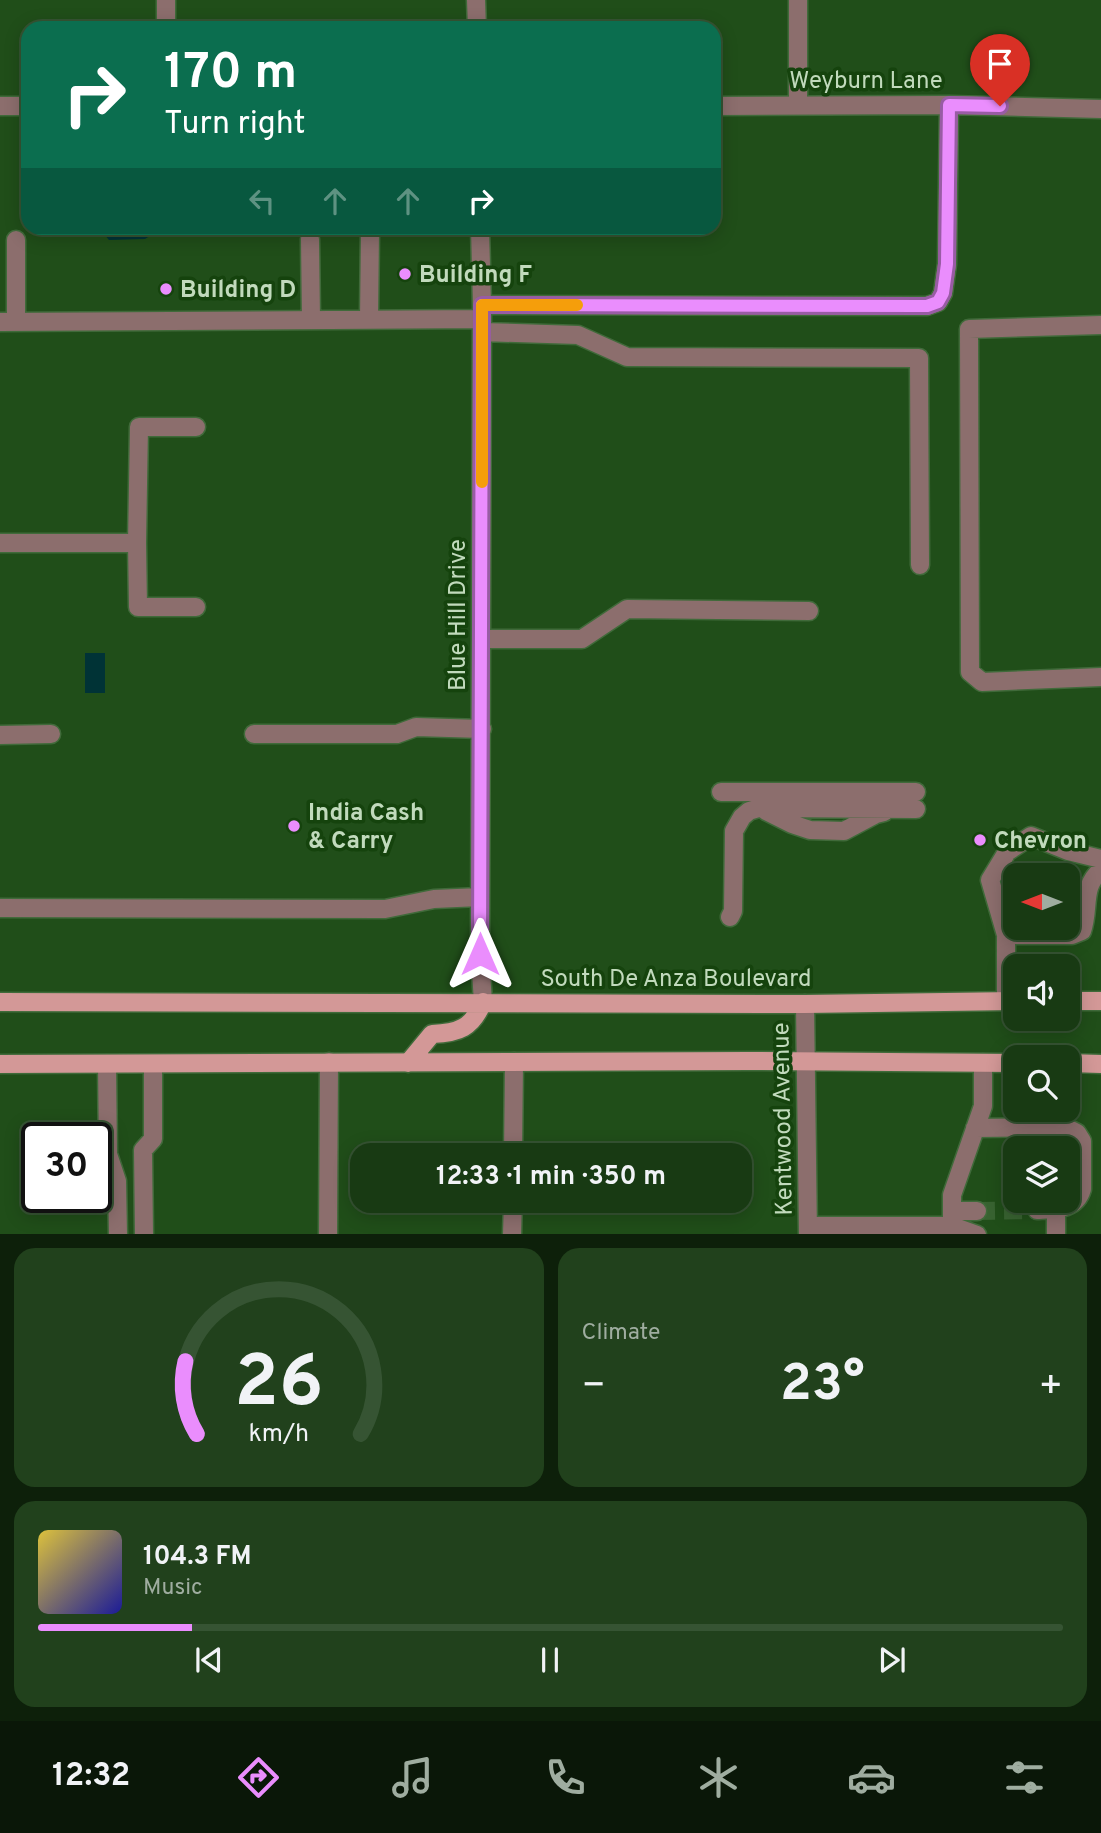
<!DOCTYPE html>
<html lang="en">
<head>
<meta charset="utf-8">
<style>
  body { margin:0; font-family:Overpass,sans-serif; background:#21411c; color:#f1f3f6; height:100vh; display:flex; flex-direction:column; font-size:26px; white-space:nowrap }
  * { box-sizing:border-box; margin:0 }
  p { font-size:23px; color:#9fada0 }
  .icon { flex:none; width:38px; height:38px; fill:none; stroke:currentColor; stroke-width:2; stroke-linecap:round; stroke-linejoin:round }
  .map { position:relative; height:1234px; overflow:hidden }
  .sheet { display:flex; flex-direction:column; gap:14px; padding:14px; background:#0d200a; flex:1 }
  .sheet>* { flex:none }
  .hud { position:absolute; left:21px; top:21px; width:700px; height:214px; border-radius:21px; box-shadow:0 4px 18px #0003,0 0 0 2px #365433; background:#0b6e4f; color:#fff; overflow:hidden }
  .needle { width:46px; rotate:270deg }
  .controls { position:absolute; left:1003px; top:863px; display:grid; gap:14px }
  .controls a { display:grid; place-items:center; width:77px; height:77px; border-radius:14px; background:#183a13; box-shadow:0 4px 18px #0003,0 0 0 2px #365433; font-size:35px }
  .speed { position:absolute; left:21px; top:1122px; display:flex; gap:14px; font-size:35px; font-weight:700; text-align:center }
  .speed>* { display:grid; place-content:center; width:91px; height:91px; border-radius:50%; background:#183a13; box-shadow:0 4px 18px #0003,0 0 0 2px #365433; line-height:1 }
  .speed .limit { border:4px solid #111; border-radius:10px; background:#fff; color:#111 }
  .pin { position:absolute; display:grid; place-items:center; width:60px; height:60px; color:#fff; margin:-72px -30px; border-radius:50% 50% 50% 0; rotate:-45deg; box-shadow:0 0 7px #0007 }
  .pin .icon { rotate:45deg }
  .me { position:absolute; width:77px; margin:-38px; rotate:0deg; stroke-linejoin:round; filter:drop-shadow(0 0 5px #0008) }
  .turn { display:flex; align-items:center; gap:24px; height:147px; padding:0 28px; font-size:32px }
  .turn .icon { width:91px; height:91px; stroke-width:2.5 }
  .turn b { display:block; font-size:49px; line-height:60px }
  .lanes { display:flex; align-items:center; height:66px; padding:0 28px; background:#0003; justify-content:center; gap:35px; direction:ltr }
  .lanes .off { opacity:.35 }
  .big { font-size:52px; font-weight:700; line-height:1.1 }
  .sheet .tile { flex:1; display:flex; flex-direction:column; justify-content:center; gap:10px; min-width:0; padding:0 24px; border-radius:21px; background:#21411c }
  .sheet .dial { align-items:center; gap:0 }
  .dial svg { height:182px; overflow:visible; fill:none; stroke:#365433; stroke-width:7; stroke-linecap:round; text-anchor:middle }
  .dial text { fill:#f1f3f6; stroke:none }
  .song { display:flex; align-items:center; gap:21px }
  .cover { width:84px; height:84px; border-radius:10px; background:linear-gradient(135deg,hsl(50 70% 55%),hsl(240 70% 35%)) }
  .played { height:7px; border-radius:4px; background:linear-gradient(90deg,#ea8dfd 15%,#365433 15%) }
  .keys { display:flex; justify-content:space-around; direction:ltr }
  .heat { display:flex; justify-content:space-between; align-items:center; font-size:38px; direction:ltr }
  .sheet .tiles { flex:1; display:grid; gap:14px; grid-template-columns:1fr 1fr }
  .tile:last-child { grid-column:span 2 }
  .trip { position:absolute; left:350px; top:1143px; width:402px; height:70px; border-radius:21px; background:#183a13; box-shadow:0 4px 18px #0003,0 0 0 2px #365433; font-weight:700; line-height:70px; text-align:center }
  .tabs { display:flex; height:112px; justify-content:space-around; align-items:center; background:#0a1708; color:#9fada0 }
  .tabs .icon { width:49px; height:49px }
  .tabs .active { color:#ea8dfd }
  .tabs b { font-size:32px; color:#f1f3f6 }
  .map>svg:first-child { display:block }
  .water { fill:#003336 }
  .lines { fill:none; stroke-linecap:round; stroke-linejoin:round }
  .minor-tunnel { stroke:#386331; stroke-width:18; stroke-dasharray:18 9; stroke-linecap:butt }
  .minor-casing { stroke:#406a3a; stroke-width:21 }
  .major-casing { stroke:#406a3a; stroke-width:21 }
  .minor { stroke:#8c6e6d; stroke-width:18 }
  .major { stroke:#d39897; stroke-width:18 }
  .route-casing { stroke:#985ca4; stroke-width:18 }
  .route { stroke:#ea8dfd; stroke-width:12 }
  .slow { stroke:#f59e0b; stroke-width:12 }
  .poi-dot { fill:#ea8dfd; stroke:#15430d; stroke-width:2.5 }
  .labels { text-anchor:middle; stroke-width:7; stroke-linejoin:round; paint-order:stroke }
  .street-label { font-size:24px; fill:#c1dabc; stroke:#15430d }
  .poi-label { font-size:24px; font-weight:bold; fill:#c1dabc; stroke:#15430d; text-anchor:start }
</style>
</head>
<body>
<div class="map">
<svg width="1101" height="1235" viewBox="0 0 1101 1235">
  <rect width="100%" height="100%" fill="#204e19"/>
  <path class="water" d="M104,228H153V234L145,239L109,240L104,234Z
    M85,653H105V693H85Z"/>
  <g class="lines">
    <path class="minor-tunnel" d="M977,1211L1037,1210"/>
    <defs>
      <path id="minor" d="M166,0V28
        M476,0L477,28
        M798,0V104
        M0,106H28
        M714,106L949,105L1101,109
        M480,228L482,305L480,957L483,1002
        M310,239L311,320
        M16,240V322
        M482,305L927,306L938,302L943,293L947,264L949,105
        M369,319L370,232
        M0,322L482,319
        M1101,325L969,329L970,672L982,682L1101,677
        M482,332L578,335L627,357L919,358L920,565
        M0,543H137L139,427H196
        M137,543L138,607H196
        M481,639H582L627,609L809,611
        M254,734H397L416,727L482,729
        M0,735L51,734
        M721,792H916
        M766,811L792,824L810,830L844,831L876,814L884,812
        M0,908L385,909L434,899L480,897
        M730,917L733,911L734,831L742,817L749,811L759,808L916,809
        M1006,935H1072L1082,931C1090,908 1081,887 1101,870
        M1006,1001V935L990,880L1007,852L1031,836L1068,851L1101,859
        M805,1004L808,1235
        M107,1064L108,1154L117,1181L118,1235
        M975,1128L1065,1127L1077,1133L1082,1141V1189C1076,1210 1055,1209 1037,1210
        M513,1155L514,1062
        M1056,1208V1235
        M952,1211H977
        M808,1226H952V1195L983,1106V1063
        M952,1226L977,1235
        M144,1235L143,1150L153,1139V1064
        M328,1235L329,1062
        M512,1235L513,1200"/>
      <path id="major" d="M1068,1001H1101
        M0,1002L805,1004L1015,1001
        M408,1063L432,1034C459,1033 472,1028 483,1002
        M1068,1063L1101,1064
        M0,1064L748,1061L1015,1063"/>
    </defs>
    <use href="#minor" class="minor-casing"/>
    <use href="#major" class="major-casing"/>
    <use href="#minor" class="minor"/>
    <use href="#major" class="major"/>
  </g>
  <g class="lines">
    <defs>
      <path id="route" d="M480,954L482,305L927,306L938,302L943,293L947,264L949,105L1000,106"/>
    </defs>
    <use href="#route" class="route-casing"/>
    <use href="#route" class="route"/>
    <path class="slow" d="M482,482V305H577"/>
  </g>
  <g class="poi-dot">
    <circle cx="405" cy="274" r="7"/>
    <circle cx="166" cy="289" r="7"/>
    <circle cx="294" cy="826" r="7"/>
    <circle cx="980" cy="840" r="7"/>
  </g>
  <g class="labels">
    <g class="street-label">
      <text x="866" y="88">Weyburn Lane</text>
      <text transform="translate(457 615) rotate(-90)" y="8">Blue Hill Drive</text>
      <text x="676" y="986">South De Anza Boulevard</text>
      <text transform="translate(782 1119) rotate(-91)" y="8">Kentwood Avenue</text>
    </g>
    <g class="poi-label">
      <text x="419" y="282">Building F</text>
      <text x="180" y="297">Building D</text>
      <text x="308" y="820">India Cash<tspan x="308" dy="28">&amp; Carry</tspan></text>
      <text x="994" y="848">Chevron</text>
    </g>
  </g>
</svg>
<div class="controls">
<a><svg class="needle" viewBox="-14 -14 28 28"><path d="M0-13l5 13h-10z" fill="#e53935"/><path d="M0 13l5-13h-10z" fill="#9fada0"/></svg></a>
<a><svg class="icon" aria-label="sound" viewBox="0 0 24 24"><path d="M4 9h4l5-4v14l-5-4H4zM17 9q2 3 0 6"/></svg></a>
<a><svg class="icon" aria-label="search" viewBox="0 0 24 24"><circle cx="10" cy="10" r="6"/><path d="M15 15l6 6"/></svg></a>
<a><svg class="icon" aria-label="layers" viewBox="0 0 24 24"><path d="M12 4l9 5-9 5-9-5zM3 14l9 5 9-5"/></svg></a>
</div>
<div class="speed"><div class="limit">30</div></div>
<div class="pin" style="left:1000px;top:106px;background:#d93025"><svg class="icon" aria-label="arrive" viewBox="0 0 24 24"><path d="M6 21V4h12l-3 4 3 4H6"/></svg></div>
<svg class="me" style="left:480px;top:954px" viewBox="-20 -20 40 40"><path d="M0-17L14 15 0 8-14 15z" fill="#ea8dfd" stroke="#fff" stroke-width="4"/></svg>
<div class="trip">12:33 · 1 min · 350 m</div>
<div class="hud">
<div class="turn"><svg class="icon" aria-label="right" viewBox="0 0 24 24"><path d="M7 20v-9h11M14 6l5 5-5 5"/></svg><div><b>170 m</b>Turn right</div></div>
<div class="lanes"><svg class="icon off" aria-label="left" viewBox="0 0 24 24"><path d="M17 20v-9H6M10 6l-5 5 5 5"/></svg><svg class="icon off" aria-label="ahead" viewBox="0 0 24 24"><path d="M12 20V5M6 11l6-6 6 6"/></svg><svg class="icon off" aria-label="ahead" viewBox="0 0 24 24"><path d="M12 20V5M6 11l6-6 6 6"/></svg><svg class="icon" aria-label="right" viewBox="0 0 24 24"><path d="M7 20v-9h11M14 6l5 5-5 5"/></svg></div>
</div>
</div>
<section class="sheet">
<div class="tiles">
<div class="tile dial"><svg viewBox="0 0 100 80">
<path d="M14 69A42 42 0 1 1 86 69"/>
<path d="M14 69A42 42 0 0 1 9 37" stroke="#ea8dfd"/>
<text x="50" y="56" font-size="32" font-weight="700">26</text>
<text x="50" y="72" font-size="11">km/h</text>
</svg></div>
<div class="tile"><p>Climate</p>
<div class="heat"><a>−</a><b class="big">23°</b><a>+</a></div>
</div>
<div class="tile">
<div class="song"><i class="cover"></i><div><b>104.3 FM</b><p>Music</p></div></div>
<div class="played"></div>
<div class="keys"><svg class="icon" aria-label="previous" viewBox="0 0 24 24"><path d="M18 5L8 12l10 7zM5 5v14"/></svg><svg class="icon" aria-label="pause" viewBox="0 0 24 24"><path d="M8 5v14M16 5v14"/></svg><svg class="icon" aria-label="next" viewBox="0 0 24 24"><path d="M6 5l10 7-10 7zM19 5v14"/></svg></div>
</div>
</div>
</section>
<nav class="tabs">
<b>12:32</b>
<svg class="icon active" aria-label="directions" viewBox="0 0 24 24"><path d="M12 3l9 9-9 9-9-9zM9 14v-3h6M13 9l2 2-2 2"/></svg>
<svg class="icon" aria-label="music" viewBox="0 0 24 24"><path d="M9 18V5l10-2v13"/><circle cx="6" cy="18" r="3"/><circle cx="16" cy="16" r="3"/></svg>
<svg class="icon" aria-label="phone" viewBox="0 0 24 24"><path d="M5 4h4l2 5-3 2q2 4 5 5l2-3 5 2v4C11 20 4 13 5 4z"/></svg>
<svg class="icon" aria-label="climate" viewBox="0 0 24 24"><path d="M12 3v18M4 7l16 10M4 17L20 7"/></svg>
<svg class="icon" aria-label="car" viewBox="0 0 24 24"><path d="M5 17H2v-5l4-1 3-4h7l3 4 3 1v5h-3M9 17h6M6 11h13"/><circle cx="7" cy="17" r="2"/><circle cx="17" cy="17" r="2"/></svg>
<svg class="icon" aria-label="filters" viewBox="0 0 24 24"><path d="M4 7h16M4 17h16"/><circle cx="9" cy="7" r="2"/><circle cx="15" cy="17" r="2"/></svg>
</nav>
</body>
</html>
